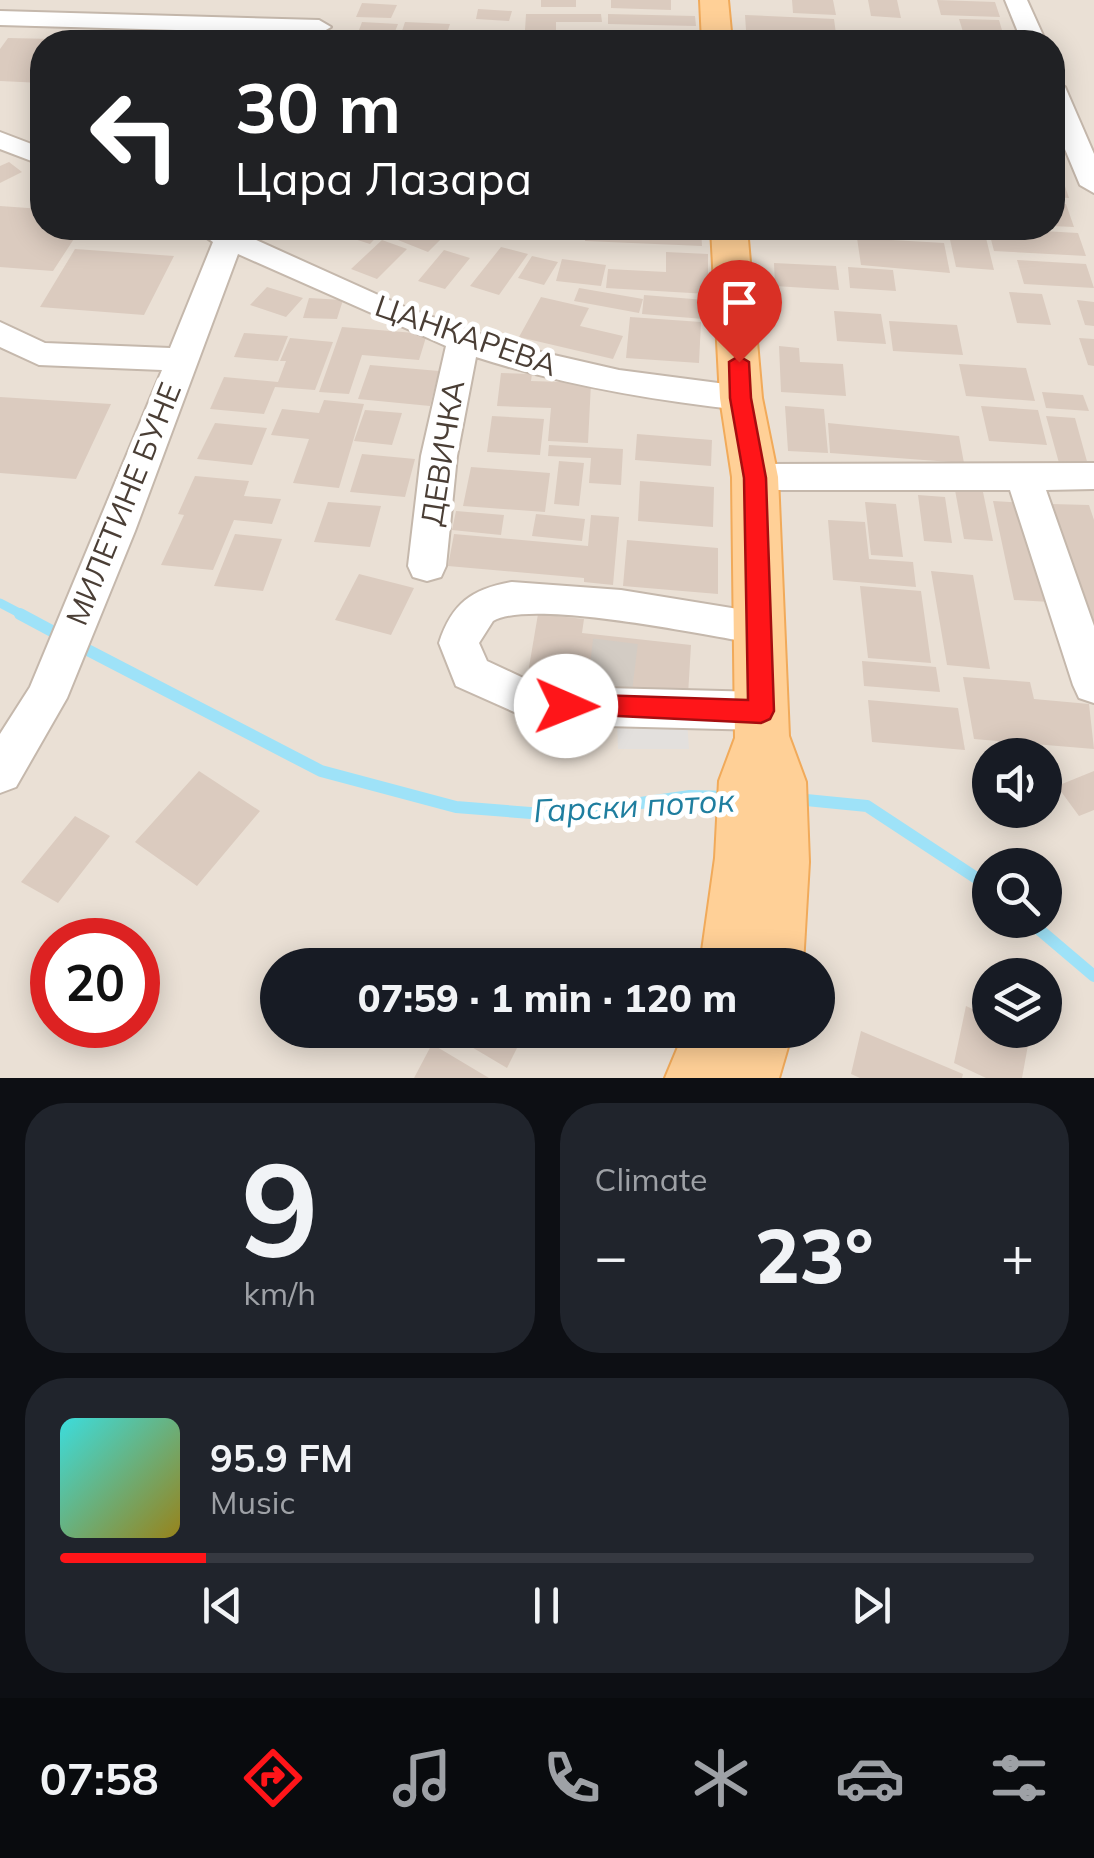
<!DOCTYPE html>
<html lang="en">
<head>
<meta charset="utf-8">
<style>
  body { margin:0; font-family:Mulish,sans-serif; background:#20242c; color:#f1f3f6; height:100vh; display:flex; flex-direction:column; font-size:38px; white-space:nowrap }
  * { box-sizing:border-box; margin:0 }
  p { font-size:32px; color:#9ea1a6 }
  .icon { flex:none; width:55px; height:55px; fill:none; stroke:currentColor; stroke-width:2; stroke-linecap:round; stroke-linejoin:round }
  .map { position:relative; height:1078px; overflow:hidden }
  .sheet { display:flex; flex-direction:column; gap:25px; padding:25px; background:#0d0f14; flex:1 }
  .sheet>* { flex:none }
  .top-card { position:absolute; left:30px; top:30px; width:1035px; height:210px; border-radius:40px; box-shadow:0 5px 25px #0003; background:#202124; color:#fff; overflow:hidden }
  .fabs { position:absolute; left:972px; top:738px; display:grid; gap:20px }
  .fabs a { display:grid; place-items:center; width:90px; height:90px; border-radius:50%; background:#171b24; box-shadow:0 5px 25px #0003; font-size:50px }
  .speed { position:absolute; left:30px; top:918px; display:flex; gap:20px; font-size:50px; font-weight:700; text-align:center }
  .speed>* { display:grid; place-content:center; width:130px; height:130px; border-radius:50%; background:#171b24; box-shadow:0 5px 25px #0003; line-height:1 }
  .speed .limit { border:15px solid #d22; background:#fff; color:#111 }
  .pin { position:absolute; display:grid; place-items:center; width:85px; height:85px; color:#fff; margin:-102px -42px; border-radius:50% 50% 50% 0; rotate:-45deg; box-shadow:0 0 10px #0007 }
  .pin .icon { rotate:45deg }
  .me { position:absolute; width:110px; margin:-55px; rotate:91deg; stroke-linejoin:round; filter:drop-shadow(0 0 8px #0008) }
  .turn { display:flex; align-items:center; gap:35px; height:210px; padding:0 40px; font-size:45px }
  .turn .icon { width:130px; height:130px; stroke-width:2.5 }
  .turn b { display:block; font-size:70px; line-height:85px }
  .big { font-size:75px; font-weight:800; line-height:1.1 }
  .sheet .card { flex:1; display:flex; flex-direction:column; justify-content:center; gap:15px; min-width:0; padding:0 35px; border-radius:40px; background:#20242c }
  .sheet .dial { align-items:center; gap:0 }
  .dial b { font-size:130px; line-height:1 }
  .song { display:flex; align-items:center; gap:30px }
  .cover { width:120px; height:120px; border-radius:15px; background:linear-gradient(135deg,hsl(180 70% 55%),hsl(50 70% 35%)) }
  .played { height:10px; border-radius:5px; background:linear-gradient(90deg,#ff1519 15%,#363941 15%) }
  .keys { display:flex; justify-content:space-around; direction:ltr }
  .heat { display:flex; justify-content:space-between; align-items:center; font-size:55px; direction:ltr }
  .sheet .tiles { flex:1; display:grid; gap:25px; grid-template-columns:1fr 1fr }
  .card:last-child { grid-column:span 2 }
  .trip { position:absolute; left:260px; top:948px; width:575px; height:100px; border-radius:50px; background:#171b24; box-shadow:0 5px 25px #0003; font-weight:800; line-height:100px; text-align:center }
  .tabs { display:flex; height:160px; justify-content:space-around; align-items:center; background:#090b0e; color:#9ea1a6 }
  .tabs .icon { width:70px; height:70px }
  .tabs .active { color:#ff1519 }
  .tabs b { font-size:45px; color:#f1f3f6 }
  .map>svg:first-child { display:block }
  .residential { fill:#eae0d5; fill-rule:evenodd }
  .green { fill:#dbeeac }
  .parking { fill:#e3e0dd }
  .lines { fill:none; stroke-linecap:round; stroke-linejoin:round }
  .stream-far1 { stroke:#9ee2f8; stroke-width:9 }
  .stream { stroke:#9ee2f8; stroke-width:12 }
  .building { fill:#dbcbbf }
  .minor-tunnel { stroke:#d3ccc4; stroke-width:45; stroke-dasharray:45 22; stroke-linecap:butt }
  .minor-casing { stroke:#c5b8ac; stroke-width:4 }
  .major-casing { stroke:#f1aa5a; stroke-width:4 }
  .minor { fill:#fff; fill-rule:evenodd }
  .major { fill:#ffd097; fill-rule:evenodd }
  .route { fill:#ff1519; stroke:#a60e10; stroke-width:2.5 }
  .labels { text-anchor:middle; stroke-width:10; stroke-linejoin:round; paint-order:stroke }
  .street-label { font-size:30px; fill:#4a3e35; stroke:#fff }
  .water-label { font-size:32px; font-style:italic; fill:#1f7e9f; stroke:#fff }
</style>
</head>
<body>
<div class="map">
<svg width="1094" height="1078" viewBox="0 0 1094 1078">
  <rect width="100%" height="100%" fill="#f5efe8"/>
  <path class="residential" d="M0,0H1094V1078H0ZM42,42H1052V228H42ZM990,755H1045V810H990ZM990,865H1045V920H990ZM52,940H138V1025H52ZM278,965H818V1030H278ZM990,975H1045V1030H990Z"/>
  <path class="green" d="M118,30L279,37L276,42H109Z"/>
  <path class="parking" d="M617,721H687L689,749H618Z"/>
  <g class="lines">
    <path class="stream-far1" d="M0,603L25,616"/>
    <path class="stream" d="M20,614L63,637
      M78,645L321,771L456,807L556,815L690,796L729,797
      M796,799L867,806L990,887
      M1028,920L1094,976"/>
  </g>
  <path class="building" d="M541,0H576V7H541Z
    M611,0H671V10L611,8Z
    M792,0H833L836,15L793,13Z
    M868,0H897L901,18L871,16Z
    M937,0L995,2L1000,17L941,15Z
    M362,3L397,5L391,18L356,17Z
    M478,9L512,11L509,21L476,19Z
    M526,14H601L602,22H556V30H525Z
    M608,14L695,16L696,26L608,24Z
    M745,15L834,19L836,34L746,30Z
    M959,19L999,20L1004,37L964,35Z
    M362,22L398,24L392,39L356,38Z
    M405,22L450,24L444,42L399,40Z
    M592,30L634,31V42H557V37L592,38Z
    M652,31L697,33V42H651Z
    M749,34L848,39V42H749Z
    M929,36L993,39V42H930Z
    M8,38L54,39V42H42V83L0,81V49Z
    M1052,151H1053L1069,198L1052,197Z
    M9,162L22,172L0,183V166Z
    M1052,204H1066L1074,227L1052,226Z
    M0,206L42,209V228H81L53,271L0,267Z
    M349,228H385L370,244L342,235Z
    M412,228H416L443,237L428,252L398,240Z
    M586,228H701L702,246L585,241Z
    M841,228H899L900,238L842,235Z
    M903,228H938L940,237L905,235Z
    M988,228L1078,233L1086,256L994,251Z
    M949,235L986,238L994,270L956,267Z
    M857,238L944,243L950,273L861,265Z
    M382,240L407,249L377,279L351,269Z
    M501,247L528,254L499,295L470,286Z
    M75,249L174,256L144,315L40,307Z
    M444,250L470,258L445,289L418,281Z
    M666,252L708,254V294L606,288L608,269L666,272Z
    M532,256L558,262L544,285L518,278Z
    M562,259L606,265L601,286L556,281Z
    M1017,260L1086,264L1094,288L1024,284Z
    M774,263L836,266L839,290L775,286Z
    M848,267L893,270L896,291L850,288Z
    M267,287L303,298L286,317L250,305Z
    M579,288L643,299L639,313L574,301Z
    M1009,292L1042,294L1051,325L1017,323Z
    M644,295L705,300L704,319L642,314Z
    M541,297L589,308L580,326L623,336L613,359L519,337Z
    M309,298L343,300L337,319L303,318Z
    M1077,300L1094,302V326L1085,325Z
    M834,311L881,314L886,344L837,341Z
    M630,317L701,322L699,363L626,358Z
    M889,321L957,325L963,355L893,351Z
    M342,327L427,334L419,360L362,355L349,394L319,392Z
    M244,333L288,336L278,361L234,357Z
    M290,338L333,342L315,390L275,387L264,414L210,409L224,377L278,382L286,361H280Z
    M1079,338L1094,339V366L1088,365Z
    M779,346L799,348L800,362L843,364L846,396L781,392Z
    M959,364L1026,368L1035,401L966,396Z
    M370,365L439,371L430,406L358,399Z
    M501,373L532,374L531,381L591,383L588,443L548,441L551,408L497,406Z
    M1042,392L1083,395L1089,411L1046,408Z
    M0,397L111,404L76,479L0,473Z
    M324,400L364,404L339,488L293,483L309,439L271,435L282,409L319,413Z
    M785,406L824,409L828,453L788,451Z
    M981,406L1038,410L1047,445L989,441Z
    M365,410L402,413L392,445L354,441Z
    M492,416L544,419L540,455L487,452Z
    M1046,416L1075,418L1088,465L1059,463Z
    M215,423L267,428L252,465L197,459Z
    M828,423L959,436L964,463L830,453Z
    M637,434L712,440L711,466L635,460Z
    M549,445L623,449L621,485L589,483L591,458L548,456Z
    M362,454L415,459L405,497L350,492Z
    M559,461L584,463L579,506L554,504Z
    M471,467L550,473L545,512L463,506Z
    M195,476L249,481L244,496L281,499L272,524L234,520L213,570L161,565L184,515L178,514Z
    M640,481L714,487L713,527L638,521Z
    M955,490L983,492L993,541L964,539Z
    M918,495L945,497L952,543L924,541Z
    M993,501L1027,503L1050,602L1014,600Z
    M328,502L381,506L370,547L314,542Z
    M865,502L896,504L903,557L871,555Z
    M1051,504L1089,505L1094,520V626Z
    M456,511L504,515L501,535L452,530Z
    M536,514L585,519L582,541L532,536Z
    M591,515L619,517L613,585L584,582V578L448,566L454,534L588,546Z
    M828,520L865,522L869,559L913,562L916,587L833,580Z
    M235,534L282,539L263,591L214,586Z
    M627,540L718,548V594L623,586Z
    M931,571L973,575L990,669L947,665Z
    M359,574L414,588L391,635L335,620Z
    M860,586L921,591L931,663L868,658Z
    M538,614L584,619L582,633L691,645L688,695L527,679Z
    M862,661L936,667L940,692L864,686Z
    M963,677L1030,682L1034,699L1089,704L1094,749L974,739Z
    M868,700L958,708L965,750L872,742Z
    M199,771L260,811L197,886L135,842Z
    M1094,771V810L1079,816L1057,786Z
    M75,816L110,836L58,903L21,882Z
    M966,1006L990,1017V1030H1020L1030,1034L1022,1078H986L954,1063Z
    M443,1030H526L507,1068Z
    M861,1031L963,1074L962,1078H860L851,1074Z
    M432,1044L489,1078H414Z"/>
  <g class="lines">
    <path class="minor-tunnel" d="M610,686L616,637"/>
    <defs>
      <path id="minor" d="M1005,0H1027L1046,42H1022Z
        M0,11L319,20L331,27L319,34L0,25Z
        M1052,80L1065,87L1094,154V193L1080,185L1052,118Z
        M0,132L42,148V165L0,149Z
        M247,228L245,235L407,308L510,345L619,370L741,386L753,390L758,398L753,406L741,410C651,400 562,385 476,357L457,456L446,566L441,577L427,581L413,577L408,566L421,456L446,346L238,254L135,531L67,698L16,787L0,793V734L30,687L162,370L39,365L0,347V322L45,343L170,348L213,242L194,229Z
        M1094,463V489L1046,490L1094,626V703L1079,698L1073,685L1010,490H755L742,487L737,477L742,467L755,464Z
        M512,582L621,590L774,615L780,627L774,639L760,644C709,636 531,598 493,621L479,643L487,661L534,683L566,687L761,692L776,698L782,711L776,724L761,730L566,725L530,719L456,686L439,643C452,603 472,589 512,582Z"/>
      <path id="major" d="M700,0H728L732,42H702Z
        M711,228H747L762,398L778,477L789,736L806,782L809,862L803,965H700L715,858L719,781L735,738L732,477L720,398Z
        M685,1030H793L779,1078H665Z"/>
    </defs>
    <use href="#minor" class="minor-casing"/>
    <use href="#major" class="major-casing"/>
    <use href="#minor" class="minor"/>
    <use href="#major" class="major"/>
  </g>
  <path class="route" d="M739,356L749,362L751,398L766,478L774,711L770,719L761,723L557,713L553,706L557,698L566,694L748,700L744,478L730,398L729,362Z"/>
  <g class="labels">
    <g class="street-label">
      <text transform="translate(466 336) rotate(19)" y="10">ЦАНКАРЕВА</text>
      <text transform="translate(443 453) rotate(-81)" y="10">ДЕВИЧКА</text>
      <text transform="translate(124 504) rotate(-68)" y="10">МИЛЕТИНЕ БУНЕ</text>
    </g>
    <g class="water-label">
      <text transform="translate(634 806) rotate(-3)" y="11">Гарски поток</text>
    </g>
  </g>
</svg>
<div class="fabs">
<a><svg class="icon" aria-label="sound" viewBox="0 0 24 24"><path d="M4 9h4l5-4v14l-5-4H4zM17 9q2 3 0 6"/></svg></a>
<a><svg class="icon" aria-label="search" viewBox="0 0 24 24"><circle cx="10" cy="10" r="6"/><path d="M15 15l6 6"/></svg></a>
<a><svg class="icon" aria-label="layers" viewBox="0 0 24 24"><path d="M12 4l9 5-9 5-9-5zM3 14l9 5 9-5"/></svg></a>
</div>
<div class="speed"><div class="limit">20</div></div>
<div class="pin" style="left:739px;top:362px;background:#d93025"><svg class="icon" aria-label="arrive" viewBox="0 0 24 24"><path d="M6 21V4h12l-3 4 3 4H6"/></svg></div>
<svg class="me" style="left:566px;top:706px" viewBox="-20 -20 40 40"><circle r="19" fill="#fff"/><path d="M0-13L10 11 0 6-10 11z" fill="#ff1519"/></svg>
<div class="trip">07:59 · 1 min · 120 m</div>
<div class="top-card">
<div class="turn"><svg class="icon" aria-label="left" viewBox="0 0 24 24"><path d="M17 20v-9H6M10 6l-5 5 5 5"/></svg><div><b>30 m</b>Цара Лазара</div></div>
</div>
</div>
<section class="sheet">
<div class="tiles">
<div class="card dial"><b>9</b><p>km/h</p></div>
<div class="card"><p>Climate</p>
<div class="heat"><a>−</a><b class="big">23°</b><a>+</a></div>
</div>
<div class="card">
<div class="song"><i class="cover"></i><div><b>95.9 FM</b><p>Music</p></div></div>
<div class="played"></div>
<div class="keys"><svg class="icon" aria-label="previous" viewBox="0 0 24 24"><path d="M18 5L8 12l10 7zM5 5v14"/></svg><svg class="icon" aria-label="pause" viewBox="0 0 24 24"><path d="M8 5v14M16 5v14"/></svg><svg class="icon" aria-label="next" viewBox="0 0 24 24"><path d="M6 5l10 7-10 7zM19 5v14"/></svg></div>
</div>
</div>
</section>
<nav class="tabs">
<b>07:58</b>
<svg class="icon active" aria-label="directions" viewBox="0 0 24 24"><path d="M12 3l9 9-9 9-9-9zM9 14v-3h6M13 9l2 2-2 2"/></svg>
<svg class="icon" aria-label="music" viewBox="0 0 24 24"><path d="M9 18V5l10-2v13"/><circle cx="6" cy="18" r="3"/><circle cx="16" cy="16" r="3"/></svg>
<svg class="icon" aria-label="phone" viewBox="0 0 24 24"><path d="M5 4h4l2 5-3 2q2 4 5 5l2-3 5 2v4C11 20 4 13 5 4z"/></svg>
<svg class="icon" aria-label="climate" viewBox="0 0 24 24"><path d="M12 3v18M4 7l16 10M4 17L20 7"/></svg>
<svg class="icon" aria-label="car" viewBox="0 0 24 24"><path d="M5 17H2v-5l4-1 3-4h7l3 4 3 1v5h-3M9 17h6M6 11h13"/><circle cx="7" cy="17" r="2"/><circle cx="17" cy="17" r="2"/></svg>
<svg class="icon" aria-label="filters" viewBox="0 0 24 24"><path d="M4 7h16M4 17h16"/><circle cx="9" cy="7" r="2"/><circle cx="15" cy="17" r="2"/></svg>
</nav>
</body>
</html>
